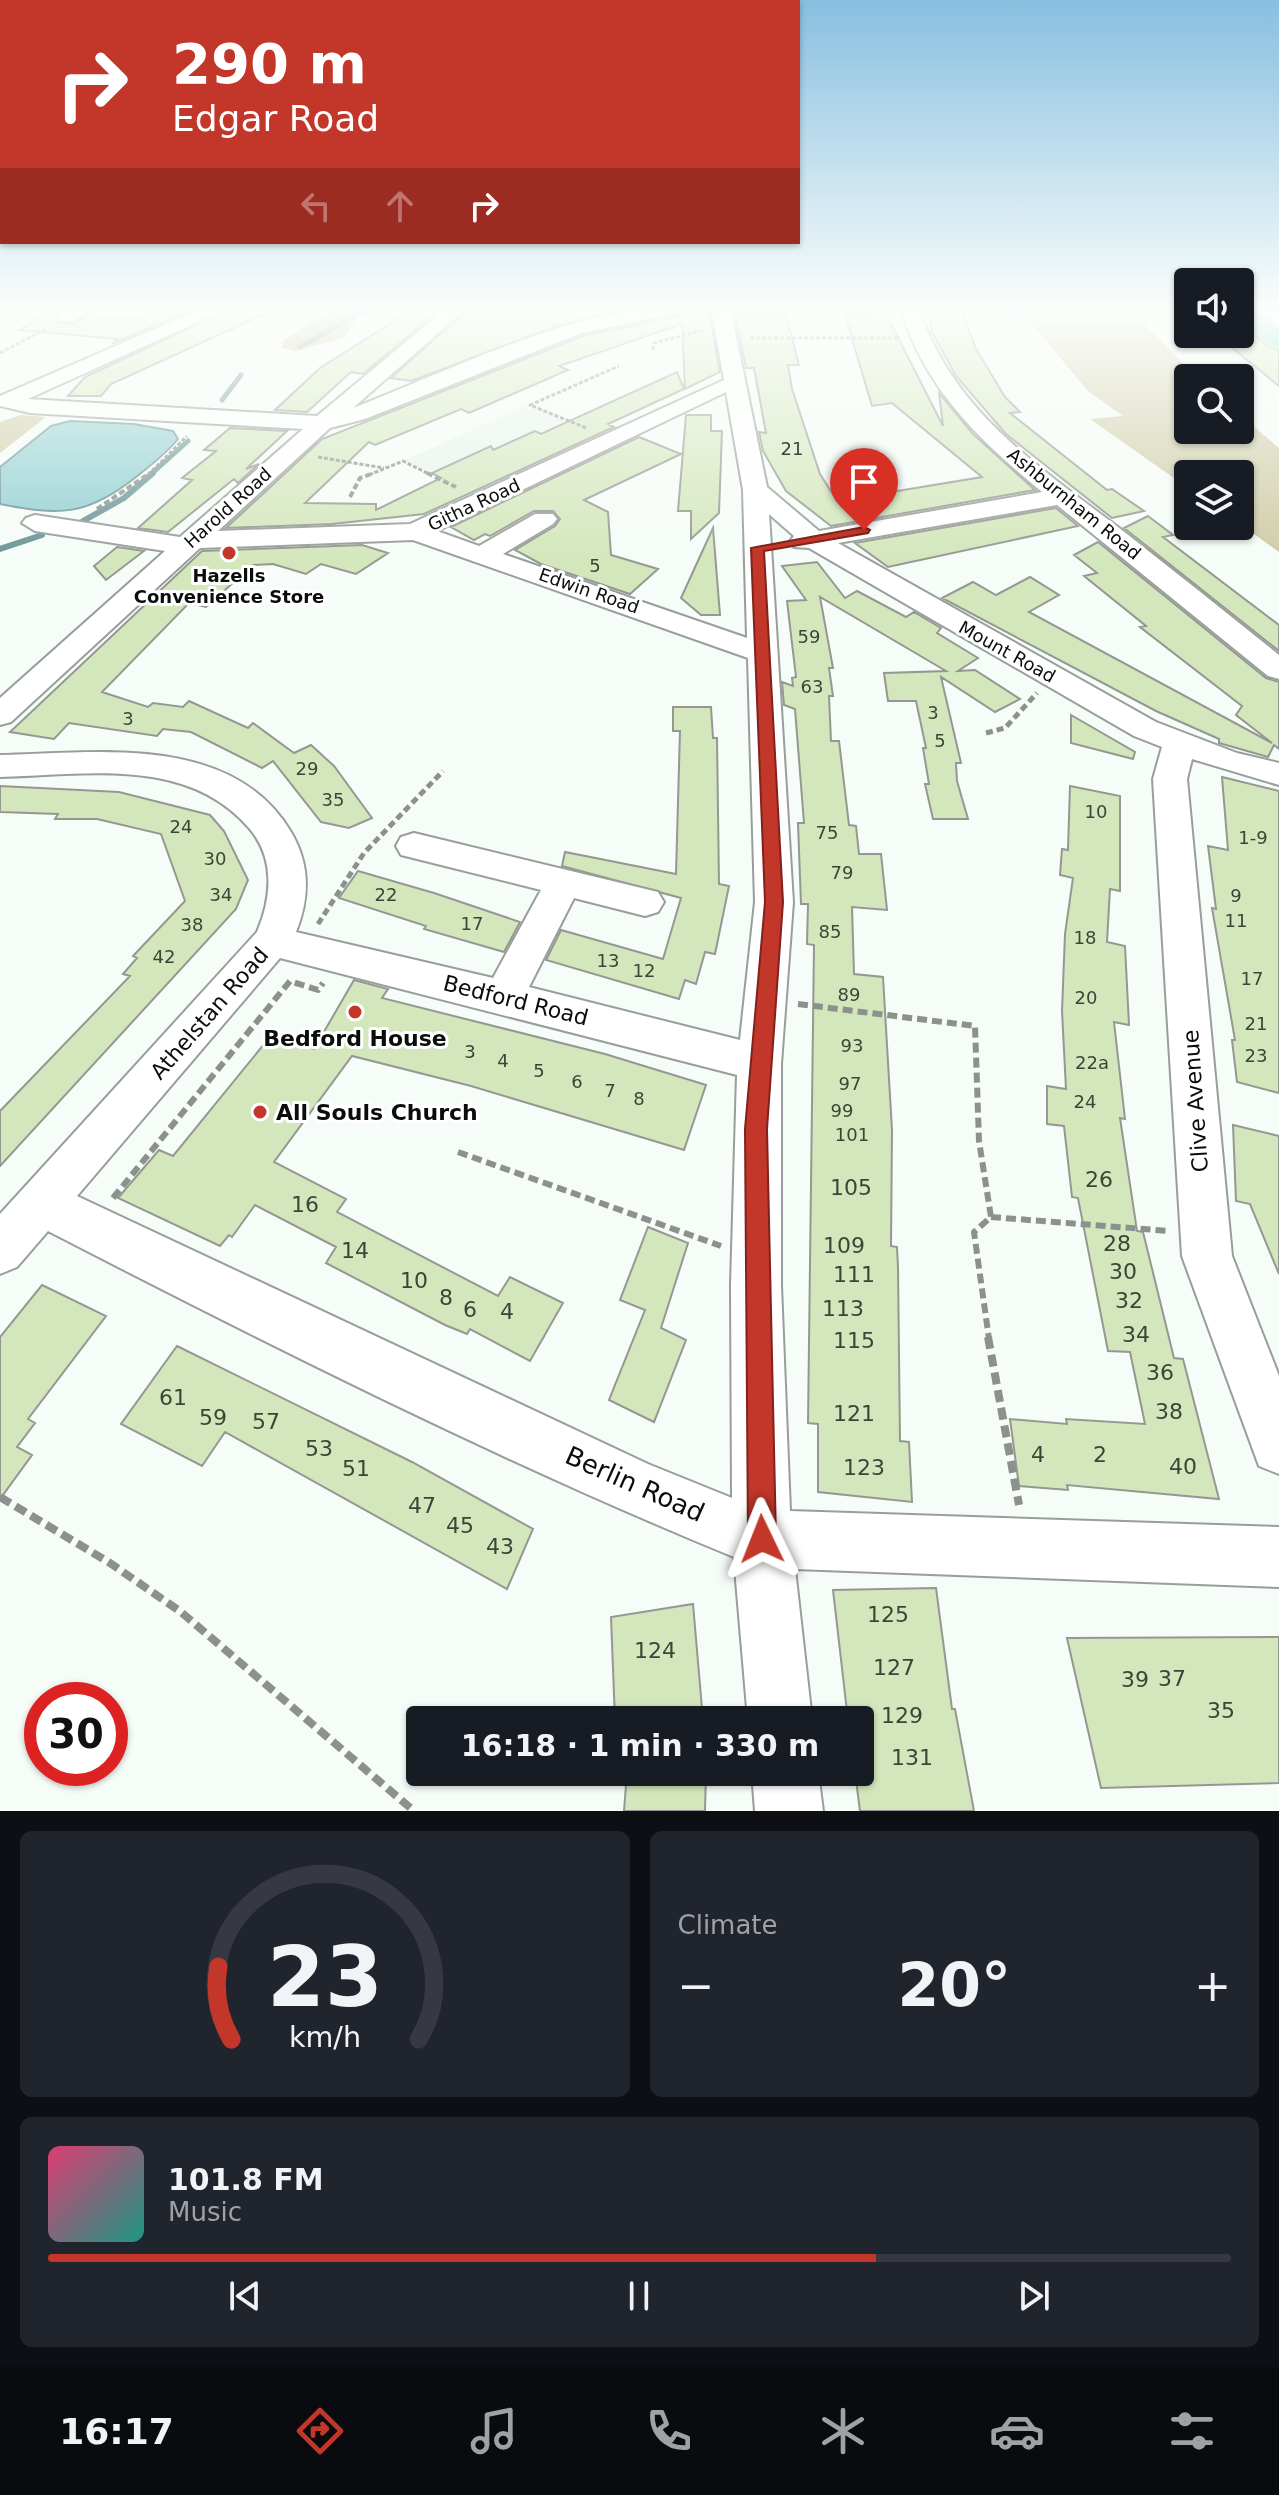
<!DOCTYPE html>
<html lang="en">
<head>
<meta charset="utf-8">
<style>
  body { margin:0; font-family:"DejaVu Sans",sans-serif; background:#20242c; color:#f1f3f6; height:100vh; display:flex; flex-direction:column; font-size:30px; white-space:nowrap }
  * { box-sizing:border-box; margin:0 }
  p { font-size:26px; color:#9ea1a6 }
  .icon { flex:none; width:44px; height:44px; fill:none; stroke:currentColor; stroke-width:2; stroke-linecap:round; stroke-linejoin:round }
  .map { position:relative; height:1811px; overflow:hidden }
  .sheet { display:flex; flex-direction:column; gap:20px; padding:20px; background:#0d0f14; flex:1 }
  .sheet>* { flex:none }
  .hud { position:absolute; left:0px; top:0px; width:800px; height:244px; box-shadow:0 2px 6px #0004; background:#c3362a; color:#fff; overflow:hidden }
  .fabs { position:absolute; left:1174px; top:268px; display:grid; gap:16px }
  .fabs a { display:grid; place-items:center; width:80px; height:80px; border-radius:8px; background:#171b24; box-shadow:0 2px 6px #0004; font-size:40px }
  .speed { position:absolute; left:24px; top:1682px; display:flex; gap:16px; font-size:40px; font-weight:700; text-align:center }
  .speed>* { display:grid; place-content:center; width:104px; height:104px; border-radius:50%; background:#171b24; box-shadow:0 2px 6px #0004; line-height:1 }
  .speed .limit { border:12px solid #d22; background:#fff; color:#111 }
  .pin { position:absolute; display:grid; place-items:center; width:68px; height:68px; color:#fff; margin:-82px -34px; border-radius:50% 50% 50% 0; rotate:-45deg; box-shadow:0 0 8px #0007 }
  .pin .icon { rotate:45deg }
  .me { position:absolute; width:88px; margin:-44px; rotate:358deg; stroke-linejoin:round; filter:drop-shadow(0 0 6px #0008) }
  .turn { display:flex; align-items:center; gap:28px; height:168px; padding:0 40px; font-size:36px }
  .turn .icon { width:104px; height:104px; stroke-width:2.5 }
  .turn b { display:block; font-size:56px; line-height:68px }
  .lanes { display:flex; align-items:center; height:76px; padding:0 40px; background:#0003; justify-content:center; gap:40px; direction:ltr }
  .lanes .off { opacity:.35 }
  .big { font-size:60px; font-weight:600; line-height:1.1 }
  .sheet .widget { flex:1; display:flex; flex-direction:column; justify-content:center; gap:12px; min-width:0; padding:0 28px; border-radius:12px; background:#20242c }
  .sheet .dial { align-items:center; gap:0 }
  .dial svg { height:208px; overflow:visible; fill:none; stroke:#363941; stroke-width:7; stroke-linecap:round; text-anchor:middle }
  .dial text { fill:#f1f3f6; stroke:none }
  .song { display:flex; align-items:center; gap:24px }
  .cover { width:96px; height:96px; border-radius:12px; background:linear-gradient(135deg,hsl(340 70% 55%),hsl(170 70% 35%)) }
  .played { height:8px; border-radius:4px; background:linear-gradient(90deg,#c3362a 70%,#363941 70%) }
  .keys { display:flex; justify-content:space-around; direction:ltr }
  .heat { display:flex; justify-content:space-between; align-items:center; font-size:44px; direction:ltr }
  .sheet .tiles { flex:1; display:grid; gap:20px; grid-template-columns:1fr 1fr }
  .widget:last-child { grid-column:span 2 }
  .trip { position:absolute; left:406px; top:1706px; width:468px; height:80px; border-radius:8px; background:#171b24; box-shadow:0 2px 6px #0004; font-weight:600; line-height:80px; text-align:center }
  .tabs { display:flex; height:128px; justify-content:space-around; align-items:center; background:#090b0e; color:#9ea1a6 }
  .tabs .icon { width:56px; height:56px }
  .tabs .on { color:#c3362a }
  .tabs b { font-size:36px; color:#f1f3f6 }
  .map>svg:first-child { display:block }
  .built { fill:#e8f5ea }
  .green { fill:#d0cca8 }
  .forest { fill:#c5c093 }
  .water { fill:#95d0d3; stroke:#6c9697; stroke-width:2 }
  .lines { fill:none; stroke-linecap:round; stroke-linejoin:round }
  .stream-far1 { stroke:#6c9697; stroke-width:5 }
  .stream { stroke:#6c9697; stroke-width:6 }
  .building { fill:#d4e7bc; stroke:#959892; stroke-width:2 }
  .minor-casing { stroke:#989e99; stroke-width:4 }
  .highway-casing { stroke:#d8d8d8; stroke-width:4 }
  .path-far4 { stroke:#8d918d; stroke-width:3; stroke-dasharray:4 2; stroke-linecap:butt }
  .path-far3 { stroke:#8d918d; stroke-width:4; stroke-dasharray:6 3; stroke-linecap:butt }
  .path-far2 { stroke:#8d918d; stroke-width:5; stroke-dasharray:7 4; stroke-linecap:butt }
  .path-far1 { stroke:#8d918d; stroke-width:6; stroke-dasharray:10 5; stroke-linecap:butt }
  .path { stroke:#8d918d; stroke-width:8; stroke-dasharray:12 6; stroke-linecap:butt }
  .minor { fill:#fff; fill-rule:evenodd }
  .highway { fill:#74dec4; fill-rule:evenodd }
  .route { fill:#c3362a; stroke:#7f231b; stroke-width:2 }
  .poi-dot { fill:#c3362a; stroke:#fff; stroke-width:3 }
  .labels { text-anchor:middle; stroke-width:6; stroke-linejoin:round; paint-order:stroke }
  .number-label { font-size:18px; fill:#3d4437 }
  .far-street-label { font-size:18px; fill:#0b0d0b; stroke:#fff }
  .far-poi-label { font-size:18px; font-weight:bold; fill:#0b0d0b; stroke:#fff }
  .street-label { font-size:22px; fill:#0b0d0b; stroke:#fff }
  .poi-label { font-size:22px; font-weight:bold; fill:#0b0d0b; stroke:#fff }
  .near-number-label { font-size:22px; fill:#3d4437 }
  .near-street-label { font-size:26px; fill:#0b0d0b; stroke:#fff }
</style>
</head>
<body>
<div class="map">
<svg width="1279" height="1811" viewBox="0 0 1279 1811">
  <rect width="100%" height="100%" fill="#f6fcf7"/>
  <path class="built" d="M527,405L600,435L475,494L405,460Z"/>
  <path class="green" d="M1091,306H1126L1198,378H1188V430H1240V415L1279,448V552L1240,524V474H1188V488L1090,419L1123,416L1088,391L1020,310L1093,311Z
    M21,415L46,417L0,453V422Z"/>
  <path class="forest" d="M336,306H367L343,338L295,351L282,348L284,340Z"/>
  <path class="water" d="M70,421L134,424L173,431L178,439C166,454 151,465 136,477C87,516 60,516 0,504V467L51,426Z"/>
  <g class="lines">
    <path class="stream-far1" d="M300,347L372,306
      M222,400L241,375
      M150,475L188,441"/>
    <path class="stream" d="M83,521L124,498L153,473
      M0,549L42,535"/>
  </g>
  <path class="building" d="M177,306H200L112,344L117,339L19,330L51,311L58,312V323L74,324L87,315L134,319L153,309L176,314Z
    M236,306H282L111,384L101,396H68L85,377Z
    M418,306H444L363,374L351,372L307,412L275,410L320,368Z
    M472,306H645L560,325L411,381L391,378Z
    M693,306H708L720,372L685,389L682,324L559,366L568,370L469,413L461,409L375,445L369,442L305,503L376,504V510L441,478L432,473L491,446L493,450L535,431L541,434L677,372L684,389L608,424L614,427L424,514L332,524L226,528L322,439L583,336L682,315Z
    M929,306H960L976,349L1005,397L1020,412L1010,413L1107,490L1112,489L1144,511L1112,518L1006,434L956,376L932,332Z
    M884,310L943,426L939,393L973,434L1035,490L831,526L786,491L763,451L759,432L766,433L754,368H746L735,315H786L799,365H788L792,389L820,474L837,501L982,477L892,403L872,406L845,315H875Z
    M1215,334H1254L1269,347L1279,350V386Z
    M686,415H711V431H722L719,513L691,539V511H678Z
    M230,428L287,431L246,469L259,464L238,483L234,479L168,532L138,528L192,480L182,478L216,451L204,450Z
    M639,437L681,454L584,500L608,512L611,555L658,569L630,594L541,564L515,550L555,526L560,519L553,511H534L490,536L485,534L474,540L451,527Z
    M1056,508L1078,526L888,567L855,543Z
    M1148,516L1173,535L1163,537L1279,625V651L1124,528Z
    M713,528L720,615H701L681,598Z
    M1098,542L1266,678L1279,682V749L1274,745L1268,757L1219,743V739L1156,711L942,598L973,582L996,595L1030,577L1059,595L1029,612L1272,743L1236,715L1242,706L1140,627L1146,626L1084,576L1097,573L1074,555Z
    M362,545L388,553L356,574L321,564L306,574L273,564L253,565L206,607L189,603L102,692L148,707L153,703L183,707L189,701L248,728L253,723L294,753L311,745L334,766L372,818L349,828L321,822L273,761L262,768L191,732L163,729L157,736L69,723L54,739L10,732L202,551Z
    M117,547L144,551L106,580L94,566Z
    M817,562L845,598L857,591L906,617L914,612L941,628L937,633L978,658L958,671L975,670L1020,699L995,712L941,677L961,763H956L957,781L968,819H933L925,784H929L923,748H926L916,701H888L884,673L946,671L820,597L833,668H829L833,696H829L831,741H839L849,825L856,826L859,854H881L887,910L852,907L854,974L883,977L892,1130L891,1246L897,1247L898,1267L900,1441L909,1442L912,1502L818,1492V1424L808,1423L814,945L807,944L808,904H801L798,823H804L795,709L784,705L782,682L793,686L792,678L796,677L787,601L806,600L782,566Z
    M673,707H711L713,738H717L719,884L729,886L715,954L705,952L696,984L685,980L679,999L546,960L561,930L663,959L681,898L562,866L565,852L676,874L680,731H673Z
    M1071,715L1135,752L1133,759L1071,743Z
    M1222,777L1279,791V1093L1237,1082L1232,1040H1235L1212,908L1216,909L1208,846L1228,850Z
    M0,786L119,792L210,815L224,831L248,880L236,909L0,1166V1111L130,976L123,974L137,958L133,956L185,901L161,834L97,819H55L58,814L0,812Z
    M1070,786L1120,796V891L1110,889L1107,942L1125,946L1129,1025L1114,1022L1125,1119L1120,1118L1137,1231L1143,1232L1174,1358L1183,1359L1219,1499L1067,1485L1068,1490L1019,1486L1010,1419L1067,1424L1066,1419L1145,1424L1130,1352L1108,1351L1078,1198L1072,1197L1064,1126L1047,1124V1086L1066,1089L1062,1011L1065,934L1073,878L1060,875L1062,849L1068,850Z
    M358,871L434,893L520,922L504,952L424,929L426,926L339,898Z
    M354,980L388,989L382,998L605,1054L706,1085L684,1150L471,1086L352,1056L274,1162L346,1199L337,1212L498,1296L510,1277L563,1303L530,1361L470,1329L467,1334L445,1325L326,1263L336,1247L255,1205L232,1237L229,1235L220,1246L118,1198L159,1150L173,1156L269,1038L288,1046L299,1042L314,1049Z
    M1233,1125L1279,1136V1274L1250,1204L1236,1201Z
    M648,1227L688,1243L661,1328L686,1340L654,1422L609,1400L645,1310L620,1300Z
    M42,1285L106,1316L28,1419L35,1423L17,1447L32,1455L0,1499V1337Z
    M177,1346L412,1462L533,1529L507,1589L225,1432L202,1466L121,1424Z
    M936,1588L952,1709H955L974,1811H860L855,1772H860V1720H848L833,1590Z
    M693,1604L703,1720H615L611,1617Z
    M1279,1637V1783L1101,1788L1067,1638Z
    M627,1772H706L705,1811H624Z"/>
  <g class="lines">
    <defs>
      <path id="minor" d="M72,306H94L74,321H60V313Z
        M208,306H233L28,399L317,416L449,306H469L353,408C459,367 575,306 690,306L681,312L582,333L365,419L330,428L218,531L410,524L724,380L711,306H884L875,312H731L767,487L819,531L1042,492C979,440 923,387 900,306H918C952,413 1043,469 1127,534C1178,574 1228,614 1279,655V679L1268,676L1057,505L838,543L1156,722L1237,753L1279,763V785L1192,759L1187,779L1232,1256L1279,1376V1474L1259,1466L1182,1256L1153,779L1162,747L1134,736L809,548L794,547L790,541L794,536L769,514L793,902L781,1064V1285L790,1511L1279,1527V1587L795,1569L812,1720H748L734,1557C500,1461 273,1347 48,1231L17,1267L0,1274V1214L257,932C272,897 275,858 249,828C187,756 86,775 0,777V755C98,753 232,733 291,832C310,864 310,897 296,932L493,978L541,890L401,855L396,846L401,837L414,833L658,892L664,902L658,912L645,916L574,898L529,987L740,1040L755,902L748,658L413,540L200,548L11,722L0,725V698L165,551L35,531L22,523L26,518L35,515L180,537L303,429L30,413L0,406V396ZM726,392L743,490L747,638L503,554L553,524L557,519L553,514H535L479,546L437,531ZM280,958L737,1075L731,1285L732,1498L648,1464L77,1196Z
        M752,1772H818L823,1811H755Z"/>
      <path id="highway" d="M1240,306H1252L1279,329V347L1271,345L1240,318Z"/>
    </defs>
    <use href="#minor" class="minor-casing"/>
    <use href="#highway" class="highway-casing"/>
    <path class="path-far4" d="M750,338H900
      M653,350L654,343L705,330
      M0,353L49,327
      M586,428L530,405L619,366
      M318,457L384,468
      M148,475L187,436
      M369,475L403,461L431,475"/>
    <path class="path-far3" d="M427,473L456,487
      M350,497L360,478L374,473
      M97,509L150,473"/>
    <path class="path-far2" d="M986,733L1005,728L1037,693
      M318,924L364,853L443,771"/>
    <path class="path-far1" d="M798,1004L975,1026L979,1141L991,1217L974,1232L989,1339
      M458,1152L721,1246
      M113,1198L290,981L318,990L323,983
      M991,1217L1169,1231"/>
    <path class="path" d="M988,1337L1019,1505
      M0,1497L110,1563L181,1612L414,1811"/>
    <use href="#minor" class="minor"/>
    <use href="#highway" class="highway"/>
  </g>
  <linearGradient id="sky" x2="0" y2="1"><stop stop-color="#87bfe0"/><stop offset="0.55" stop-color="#fbfefb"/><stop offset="1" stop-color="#fbfefb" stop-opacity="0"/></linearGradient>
  <rect width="1279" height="560" fill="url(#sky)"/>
  <path class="route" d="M864,527L870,530L868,533L764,551L783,902L767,1129L776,1539L772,1549L762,1553L752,1549L748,1539L745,1129L765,902L751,548Z"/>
  <g class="poi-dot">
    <circle cx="229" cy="553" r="8"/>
    <circle cx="355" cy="1012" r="8"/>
    <circle cx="260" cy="1112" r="8"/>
  </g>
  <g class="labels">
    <g class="number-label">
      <text x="792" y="455">21</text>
      <text x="595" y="572">5</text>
      <text x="809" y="643">59</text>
      <text x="812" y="693">63</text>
      <text x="933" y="719">3</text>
      <text x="128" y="725">3</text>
      <text x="940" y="747">5</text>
      <text x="307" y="775">29</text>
      <text x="333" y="806">35</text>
      <text x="1096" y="818">10</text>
      <text x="181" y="833">24</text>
      <text x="827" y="839">75</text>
      <text x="1253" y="844">1-9</text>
      <text x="215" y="865">30</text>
      <text x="842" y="879">79</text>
      <text x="221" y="901">34</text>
      <text x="386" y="901">22</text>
      <text x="1236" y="902">9</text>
      <text x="1236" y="927">11</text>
      <text x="472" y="930">17</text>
      <text x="192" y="931">38</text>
      <text x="830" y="938">85</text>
      <text x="1085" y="944">18</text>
      <text x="164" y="963">42</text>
      <text x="608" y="967">13</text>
      <text x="644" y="977">12</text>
      <text x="1252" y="985">17</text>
      <text x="849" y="1001">89</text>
      <text x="1086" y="1004">20</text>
      <text x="1256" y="1030">21</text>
      <text x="852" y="1052">93</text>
      <text x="470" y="1058">3</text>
      <text x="1256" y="1062">23</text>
      <text x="503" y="1067">4</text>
      <text x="1092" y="1069">22a</text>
      <text x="539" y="1077">5</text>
      <text x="577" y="1088">6</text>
      <text x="850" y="1090">97</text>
      <text x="610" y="1097">7</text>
      <text x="639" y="1105">8</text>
      <text x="1085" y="1108">24</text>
      <text x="842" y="1117">99</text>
      <text x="852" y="1141">101</text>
    </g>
    <g class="far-street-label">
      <text transform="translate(1074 504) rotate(39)" y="6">Ashburnham Road</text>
      <text transform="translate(474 505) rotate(-25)" y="6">Githa Road</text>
      <text transform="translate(228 508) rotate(-42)" y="6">Harold Road</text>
      <text transform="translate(589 591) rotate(19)" y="6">Edwin Road</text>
      <text transform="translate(1007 652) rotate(29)" y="6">Mount Road</text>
    </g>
    <g class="far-poi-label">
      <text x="229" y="582">Hazells<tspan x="229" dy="21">Convenience Store</tspan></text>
    </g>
    <g class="street-label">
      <text transform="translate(516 1000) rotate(14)" y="8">Bedford Road</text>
      <text transform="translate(209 1013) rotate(-49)" y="8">Athelstan Road</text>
      <text transform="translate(1195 1101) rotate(-94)" y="8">Clive Avenue</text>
    </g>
    <g class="poi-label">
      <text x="355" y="1046">Bedford House</text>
      <text x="276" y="1120" text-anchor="start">All Souls Church</text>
    </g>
    <g class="near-number-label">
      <text x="1099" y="1187">26</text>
      <text x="851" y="1195">105</text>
      <text x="305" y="1212">16</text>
      <text x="1117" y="1251">28</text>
      <text x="844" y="1253">109</text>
      <text x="355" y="1258">14</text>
      <text x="1123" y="1279">30</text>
      <text x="854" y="1282">111</text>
      <text x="414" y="1288">10</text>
      <text x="446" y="1305">8</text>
      <text x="1129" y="1308">32</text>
      <text x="843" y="1316">113</text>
      <text x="470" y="1317">6</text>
      <text x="507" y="1319">4</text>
      <text x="1136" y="1342">34</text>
      <text x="854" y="1348">115</text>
      <text x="1160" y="1380">36</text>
      <text x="173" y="1405">61</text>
      <text x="1169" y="1419">38</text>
      <text x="854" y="1421">121</text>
      <text x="213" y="1425">59</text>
      <text x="266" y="1429">57</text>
      <text x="319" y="1456">53</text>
      <text x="1038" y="1462">4</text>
      <text x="1100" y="1462">2</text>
      <text x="1183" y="1474">40</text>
      <text x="864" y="1475">123</text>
      <text x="356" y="1476">51</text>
      <text x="422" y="1513">47</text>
      <text x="460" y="1533">45</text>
      <text x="500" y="1554">43</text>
      <text x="888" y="1622">125</text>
      <text x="655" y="1658">124</text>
      <text x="894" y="1675">127</text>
      <text x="1172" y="1686">37</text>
      <text x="1135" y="1687">39</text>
      <text x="1221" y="1718">35</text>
      <text x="902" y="1723">129</text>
      <text x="912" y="1765">131</text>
    </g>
    <g class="near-street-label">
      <text transform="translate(635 1484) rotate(24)" y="9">Berlin Road</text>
    </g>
  </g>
</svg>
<div class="fabs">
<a><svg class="icon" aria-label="sound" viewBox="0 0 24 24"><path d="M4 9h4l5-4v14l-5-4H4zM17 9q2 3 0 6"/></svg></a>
<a><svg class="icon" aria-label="search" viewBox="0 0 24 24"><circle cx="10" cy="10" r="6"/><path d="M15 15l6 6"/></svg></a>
<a><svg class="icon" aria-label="layers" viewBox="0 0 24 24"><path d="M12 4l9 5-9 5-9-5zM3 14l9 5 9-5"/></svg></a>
</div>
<div class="speed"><div class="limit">30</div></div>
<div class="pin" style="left:864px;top:530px;background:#d93025"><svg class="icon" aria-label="arrive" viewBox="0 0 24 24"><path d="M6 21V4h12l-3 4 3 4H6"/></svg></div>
<svg class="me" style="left:762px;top:1539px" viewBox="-20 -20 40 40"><path d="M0-17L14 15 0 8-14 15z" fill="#c3362a" stroke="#fff" stroke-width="4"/></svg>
<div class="trip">16:18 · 1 min · 330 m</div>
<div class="hud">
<div class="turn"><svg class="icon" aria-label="right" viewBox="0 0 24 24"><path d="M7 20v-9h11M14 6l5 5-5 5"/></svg><div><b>290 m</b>Edgar Road</div></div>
<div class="lanes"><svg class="icon off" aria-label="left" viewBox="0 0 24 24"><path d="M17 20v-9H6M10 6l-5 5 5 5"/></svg><svg class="icon off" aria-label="ahead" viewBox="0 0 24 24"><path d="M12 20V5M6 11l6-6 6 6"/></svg><svg class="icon" aria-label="right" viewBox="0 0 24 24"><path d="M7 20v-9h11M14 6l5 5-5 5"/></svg></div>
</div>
</div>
<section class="sheet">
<div class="tiles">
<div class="widget dial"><svg viewBox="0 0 100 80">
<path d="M14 69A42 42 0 1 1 86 69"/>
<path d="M14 69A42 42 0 0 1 9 41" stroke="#c3362a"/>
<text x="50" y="56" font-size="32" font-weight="700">23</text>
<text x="50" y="72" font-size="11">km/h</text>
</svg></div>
<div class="widget"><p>Climate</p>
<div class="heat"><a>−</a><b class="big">20°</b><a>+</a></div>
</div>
<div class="widget">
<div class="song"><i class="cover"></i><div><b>101.8 FM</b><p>Music</p></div></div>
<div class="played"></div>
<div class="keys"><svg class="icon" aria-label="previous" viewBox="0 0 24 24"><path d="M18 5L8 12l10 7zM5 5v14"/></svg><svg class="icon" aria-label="pause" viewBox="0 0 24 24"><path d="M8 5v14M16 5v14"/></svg><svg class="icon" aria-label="next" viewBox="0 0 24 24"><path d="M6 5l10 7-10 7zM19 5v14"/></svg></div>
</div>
</div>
</section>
<nav class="tabs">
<b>16:17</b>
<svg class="icon on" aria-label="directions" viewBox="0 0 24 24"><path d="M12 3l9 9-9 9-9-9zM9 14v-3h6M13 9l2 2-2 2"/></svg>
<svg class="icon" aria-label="music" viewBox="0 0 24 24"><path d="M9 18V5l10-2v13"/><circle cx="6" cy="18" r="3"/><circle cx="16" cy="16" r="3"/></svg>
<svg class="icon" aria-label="phone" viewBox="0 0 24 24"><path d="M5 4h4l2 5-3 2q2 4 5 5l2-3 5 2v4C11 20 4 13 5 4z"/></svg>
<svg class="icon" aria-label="climate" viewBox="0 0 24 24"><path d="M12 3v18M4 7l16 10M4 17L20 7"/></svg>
<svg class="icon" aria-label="car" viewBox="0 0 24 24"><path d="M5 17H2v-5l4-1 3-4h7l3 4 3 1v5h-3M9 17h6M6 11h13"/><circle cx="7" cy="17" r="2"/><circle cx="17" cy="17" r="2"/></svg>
<svg class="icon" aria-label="filters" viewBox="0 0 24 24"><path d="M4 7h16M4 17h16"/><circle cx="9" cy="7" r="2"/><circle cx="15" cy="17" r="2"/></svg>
</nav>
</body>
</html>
